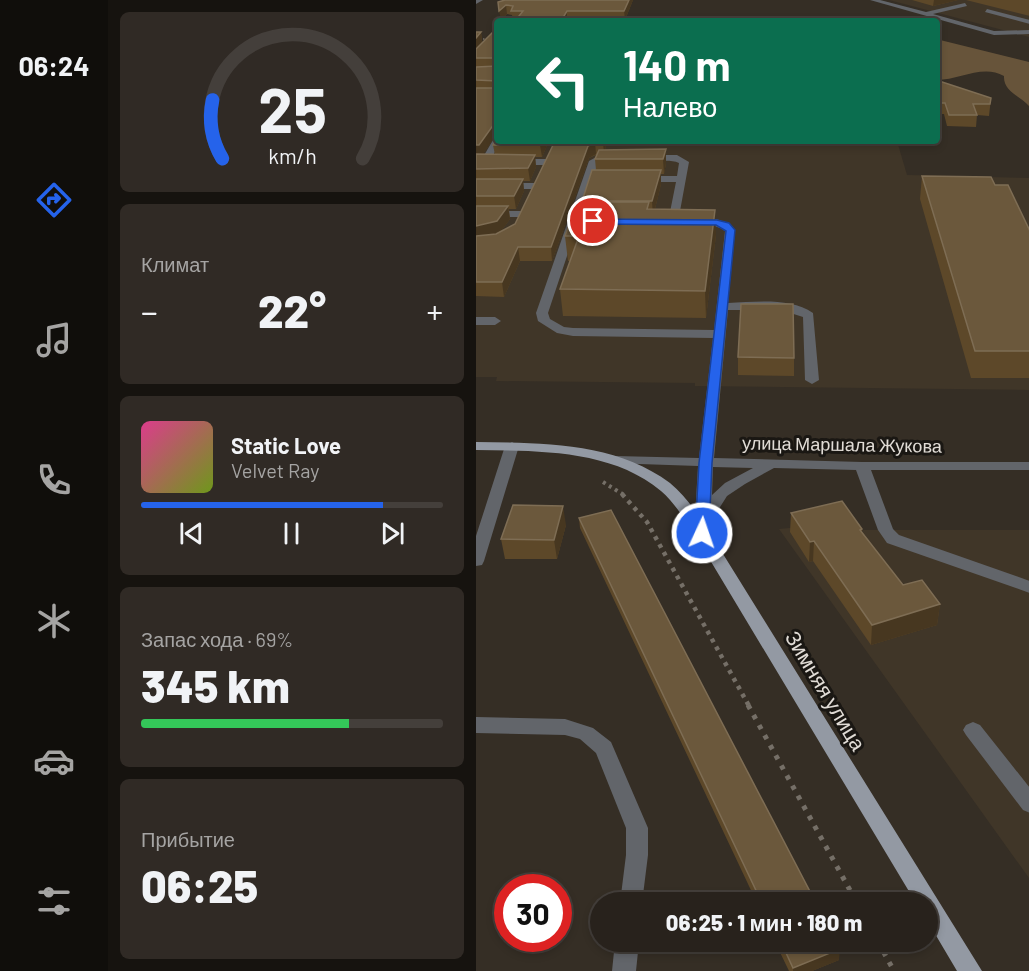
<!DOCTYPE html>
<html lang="ru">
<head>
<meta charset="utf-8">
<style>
  body { margin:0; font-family:Barlow,sans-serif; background:#302a25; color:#f1f3f6; height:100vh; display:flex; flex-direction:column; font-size:22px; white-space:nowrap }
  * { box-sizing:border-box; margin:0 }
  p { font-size:20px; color:#a5a4a3 }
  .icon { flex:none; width:33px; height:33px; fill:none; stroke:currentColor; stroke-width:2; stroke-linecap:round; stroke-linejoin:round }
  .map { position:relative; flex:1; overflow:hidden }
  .panel { display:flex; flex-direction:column; gap:12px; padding:12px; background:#16130f; width:368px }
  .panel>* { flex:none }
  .banner { position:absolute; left:18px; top:18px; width:446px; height:126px; border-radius:6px; box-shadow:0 3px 9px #0003,0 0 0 2px #443f3b; background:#0b6e4f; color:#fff; overflow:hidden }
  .speed { position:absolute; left:18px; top:874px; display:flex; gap:12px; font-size:30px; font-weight:700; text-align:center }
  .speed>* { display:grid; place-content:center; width:78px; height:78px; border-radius:50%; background:#28221c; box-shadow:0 3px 9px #0003,0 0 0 2px #443f3b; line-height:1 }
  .speed .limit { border:9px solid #d22; background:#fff; color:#111 }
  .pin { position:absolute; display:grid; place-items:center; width:51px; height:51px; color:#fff; margin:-26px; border:3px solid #fff; border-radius:50%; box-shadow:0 2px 6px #0007 }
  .me { position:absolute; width:66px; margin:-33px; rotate:3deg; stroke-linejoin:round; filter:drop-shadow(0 0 4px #0008) }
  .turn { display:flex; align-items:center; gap:21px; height:126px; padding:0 30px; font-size:27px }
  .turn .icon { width:78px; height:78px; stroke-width:2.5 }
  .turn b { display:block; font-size:42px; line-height:51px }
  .big { font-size:45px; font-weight:800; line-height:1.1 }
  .panel .widget { flex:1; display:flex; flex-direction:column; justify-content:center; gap:9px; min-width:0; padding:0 21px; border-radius:9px; background:#302a25 }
  .panel .dial { align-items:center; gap:0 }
  .dial svg { height:156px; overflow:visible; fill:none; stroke:#443f3b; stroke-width:7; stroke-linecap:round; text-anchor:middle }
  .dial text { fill:#f1f3f6; stroke:none }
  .song { display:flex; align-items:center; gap:18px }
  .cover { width:72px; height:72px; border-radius:9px; background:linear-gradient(135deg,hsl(330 70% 55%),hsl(80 70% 35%)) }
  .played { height:6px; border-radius:3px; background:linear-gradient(90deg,#2563eb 80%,#443f3b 80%) }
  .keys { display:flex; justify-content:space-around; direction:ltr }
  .heat { display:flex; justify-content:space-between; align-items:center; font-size:33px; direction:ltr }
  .charge { height:9px; border-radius:4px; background:linear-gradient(90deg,#34c759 69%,#443f3b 0) }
  .trip { position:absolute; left:114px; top:892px; width:348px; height:60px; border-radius:30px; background:#28221c; box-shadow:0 3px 9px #0003,0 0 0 2px #443f3b; font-weight:800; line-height:60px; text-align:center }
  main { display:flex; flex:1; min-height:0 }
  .dock { display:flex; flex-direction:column; width:108px; justify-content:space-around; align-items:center; background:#100e0b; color:#a5a4a3 }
  .dock .icon { width:42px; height:42px }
  .dock .active { color:#2563eb }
  .dock b { font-size:27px; color:#f1f3f6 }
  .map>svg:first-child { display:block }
  .built { fill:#403628 }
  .green { fill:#67543a }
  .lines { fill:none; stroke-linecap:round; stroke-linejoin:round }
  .path-far3 { stroke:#756f67; stroke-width:1.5; stroke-dasharray:1.5 2; stroke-linecap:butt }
  .path-far2 { stroke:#756f67; stroke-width:4; stroke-dasharray:3 4; stroke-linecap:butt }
  .path-far1 { stroke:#756f67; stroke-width:4.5; stroke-dasharray:4 5; stroke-linecap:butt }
  .path { stroke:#756f67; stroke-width:5; stroke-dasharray:4.5 7; stroke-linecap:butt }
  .minor { fill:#62656a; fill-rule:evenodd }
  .major { fill:#9399a3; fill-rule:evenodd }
  .wall { fill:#5d4829 }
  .shaded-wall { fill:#473720 }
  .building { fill:#6b583c; stroke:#7e6d54; stroke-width:1.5 }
  .route { fill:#2563eb; stroke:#184099; stroke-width:1.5 }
  .labels { text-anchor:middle; stroke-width:6; stroke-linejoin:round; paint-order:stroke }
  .street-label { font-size:18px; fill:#e1dcd6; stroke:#1a1713 }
  .near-street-label { font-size:21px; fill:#e1dcd6; stroke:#1a1713 }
</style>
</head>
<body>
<main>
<nav class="dock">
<b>06:24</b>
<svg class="icon active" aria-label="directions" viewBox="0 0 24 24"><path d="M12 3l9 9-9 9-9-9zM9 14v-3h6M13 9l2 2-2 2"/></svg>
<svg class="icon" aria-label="music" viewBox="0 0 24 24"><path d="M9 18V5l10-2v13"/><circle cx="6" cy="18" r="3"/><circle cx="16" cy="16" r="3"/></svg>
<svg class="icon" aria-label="phone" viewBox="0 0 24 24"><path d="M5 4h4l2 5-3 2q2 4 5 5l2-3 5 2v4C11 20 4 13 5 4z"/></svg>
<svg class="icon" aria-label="climate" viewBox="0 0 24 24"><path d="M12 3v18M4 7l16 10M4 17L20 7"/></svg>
<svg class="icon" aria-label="car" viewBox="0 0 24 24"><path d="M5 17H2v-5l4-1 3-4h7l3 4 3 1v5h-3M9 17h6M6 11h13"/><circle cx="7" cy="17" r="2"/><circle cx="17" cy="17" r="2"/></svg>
<svg class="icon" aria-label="filters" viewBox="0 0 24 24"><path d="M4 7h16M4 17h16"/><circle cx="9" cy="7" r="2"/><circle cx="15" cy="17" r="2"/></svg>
</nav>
<section class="panel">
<div class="widget dial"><svg viewBox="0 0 100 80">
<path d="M14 69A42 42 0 1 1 86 69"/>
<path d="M14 69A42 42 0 0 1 9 39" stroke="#2563eb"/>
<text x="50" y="56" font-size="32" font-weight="700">25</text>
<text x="50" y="72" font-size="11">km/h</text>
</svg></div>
<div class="widget"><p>Климат</p>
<div class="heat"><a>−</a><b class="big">22°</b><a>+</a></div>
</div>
<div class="widget">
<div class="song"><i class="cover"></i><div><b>Static Love</b><p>Velvet Ray</p></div></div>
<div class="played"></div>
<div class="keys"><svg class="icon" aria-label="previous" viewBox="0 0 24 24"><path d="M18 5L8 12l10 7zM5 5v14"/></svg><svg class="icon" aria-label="pause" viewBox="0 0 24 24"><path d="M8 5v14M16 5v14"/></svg><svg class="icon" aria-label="next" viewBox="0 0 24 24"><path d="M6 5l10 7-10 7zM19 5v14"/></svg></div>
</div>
<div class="widget"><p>Запас хода · 69%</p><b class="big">345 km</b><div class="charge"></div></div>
<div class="widget"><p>Прибытие</p><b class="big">06:25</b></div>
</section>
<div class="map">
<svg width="554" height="971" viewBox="0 0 554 971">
  <rect width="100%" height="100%" fill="#352e25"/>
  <path class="built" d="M413,0H553V37Z
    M0,91H21V141H421L431,175L553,178V390L219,386V383L20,381L21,377H0Z
    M345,525L371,530H553V878L303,529Z"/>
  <path class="green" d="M460,39L553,62V106C545,96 527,92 528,76C507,64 483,80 461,80Z"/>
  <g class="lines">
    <path class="path-far3" d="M0,39H21"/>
    <path class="path-far2" d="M127,482L148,495"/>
    <path class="path-far1" d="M146,494L171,522L273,706"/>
    <path class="path" d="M272,705L381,903
      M402,942L418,971"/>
    <path class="minor" d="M0,0H7L0,4Z
      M394,0H404L450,12L489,3L491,6L457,14L518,31L554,30V34L518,35Z
      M511,9L554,20V24L509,12Z
      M31,16L36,17L33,21H27Z
      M21,137V141H25L15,159H70L75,162L70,165H0V159H6L17,140Z
      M124,155L139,154L143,157L122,163L72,313L74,319L88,327L97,328L238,330L249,231C238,222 225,229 215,222C227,214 250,219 259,230L252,303C279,302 314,297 337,313L343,380L336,384L329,380L327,317L305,310H252L238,458L386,462H554V470H395L417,529L423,535L554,581V593L411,543L402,530L380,470L298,468L269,484L251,496L234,523V533L226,538L218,533L222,466L134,463L132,460L134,457L139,456L223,458L237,338L97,336L81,333L62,321L60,313L113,161ZM237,467L277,468L249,483L236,495Z
      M201,155L213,162L202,222L197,225L192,222L200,182H166L161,179L166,176H201L203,163C192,158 178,164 168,158L172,155Z
      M0,183H59L64,186L59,189H0Z
      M0,211H45L50,214L45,217H0Z
      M0,317H19L25,321L19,325H0Z
      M36,442L43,446L8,561L6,565L0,566V536L29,446Z
      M0,717L89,719L117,728L135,742L172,828V855L166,903H144L150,855V828L120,753L104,739L89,735L0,733Z
      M497,722L504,725L554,788V813L547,810L490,735L487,730L490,725Z
      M139,942H163L160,971H136Z"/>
    <path class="major" d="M0,442C66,443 139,442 194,483C210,496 223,516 234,533L506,971H481L452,922V903H440L219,535C209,520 199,503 185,491C135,449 62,451 0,450Z"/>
  </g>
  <path class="wall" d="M29,0H157L149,20H37L36,15L31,14L25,20Z
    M436,0H482L457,6Z
    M490,0H554V16Z
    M0,32H5L6,42L21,32V136L20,135L6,155H19L17,145L73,141L66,157H59L60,167L54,181H47L48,191L40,209H33L34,219L25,231L39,224L79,141H131L129,150L190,149V163L188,174H185V184L179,209L240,235L230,318L87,316L84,289L94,261H92L89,236L120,170L119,159L122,154L113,158L76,261H44L28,297L0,296Z
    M460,80L515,98L513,116L501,115L500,127L471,126L468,114H460Z
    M446,176L519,185L554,231V378H495L444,199Z
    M262,357L318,358V376L262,375Z
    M315,513L386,529V532L427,585L464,604L461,625L395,645L337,561L333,562L314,532Z
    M103,518L340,903H281L104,528Z
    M90,525L81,559H29L25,539Z
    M299,942H360L363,960L336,971H313Z"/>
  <path class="shaded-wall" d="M153,0H157L149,20L148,11Z
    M458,0H482L457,6Z
    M30,5L31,14L25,20L23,11Z
    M91,11V21H85Z
    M5,32L6,42L0,49V38Z
    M18,124L20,135L5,157H0V145Z
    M66,141H73L66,157L64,145Z
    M127,141H131L128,154L127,142Z
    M119,142L120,154L113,158L76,261L75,247L112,146Z
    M190,149V163L188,174L187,159Z
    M59,155L60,167L54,181L52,168Z
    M185,170V184L177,217L176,201Z
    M47,179L48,191L40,209L38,196Z
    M32,206L34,219L23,234L0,240V226Z
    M239,210L240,235L230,318L229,291Z
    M42,247L44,261L28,297L26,282Z
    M87,506L90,525L81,559L78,540Z
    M338,541L337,561L333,562L334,542Z
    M464,604L461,625L395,645L396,625Z
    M364,949L363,960L336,971H317V968Z"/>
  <path class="building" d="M29,0H153L148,11H91L85,21H39L47,11H35L37,6L30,5L23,11L22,2Z
    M0,32H5L0,38Z
    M17,32H21V65L20,58H0V49Z
    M21,66V81L0,80V67Z
    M460,80L515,98L514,104H497L501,115H473L469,103H460Z
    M21,81V126L18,124L3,145H0V88H19Z
    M21,137V141H66L64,145H17Z
    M79,141H127L119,142L112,146L75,247H42L26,282H0V236L20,234L39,224Z
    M190,149L187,159H119L123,150Z
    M0,154L59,155L52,168L0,169Z
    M116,170H185L176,201H106Z
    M446,176L515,177L519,185H532L554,231V351H499Z
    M0,179H47L38,196H0Z
    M101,202H173L171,209L239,210L229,291L84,289L103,236H89Z
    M0,206H32L21,221L0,226Z
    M265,304H317L318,358L262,357Z
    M366,501L386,529L384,530L427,585L446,580L464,604L396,625L338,541L334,542L315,513Z
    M37,505L87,506L78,540L25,539Z
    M135,510L340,903H286L103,518Z
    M305,942H360L364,949L317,968Z"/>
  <path class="route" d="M114,219L241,220L253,223L259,230L236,463L233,533L231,537H221L219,533L223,463L250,231L240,225L117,224L113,221Z"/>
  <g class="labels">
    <g class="street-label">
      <text transform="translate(366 445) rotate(1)" y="6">улица Маршала Жукова</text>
    </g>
    <g class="near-street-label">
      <text transform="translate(349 691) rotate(59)" y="7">Зимняя улица</text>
    </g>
  </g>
</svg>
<div class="speed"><div class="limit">30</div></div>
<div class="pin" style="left:117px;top:221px;background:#d93025"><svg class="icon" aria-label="arrive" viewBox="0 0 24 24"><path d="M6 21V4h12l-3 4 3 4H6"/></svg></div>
<svg class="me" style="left:226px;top:533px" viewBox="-20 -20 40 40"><circle r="17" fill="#2563eb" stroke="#fff" stroke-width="3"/><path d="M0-11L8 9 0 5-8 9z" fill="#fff"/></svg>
<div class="trip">06:25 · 1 мин · 180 m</div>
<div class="banner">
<div class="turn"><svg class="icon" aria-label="left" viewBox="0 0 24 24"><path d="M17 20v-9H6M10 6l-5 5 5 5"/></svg><div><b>140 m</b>Налево</div></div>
</div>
</div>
</main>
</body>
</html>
